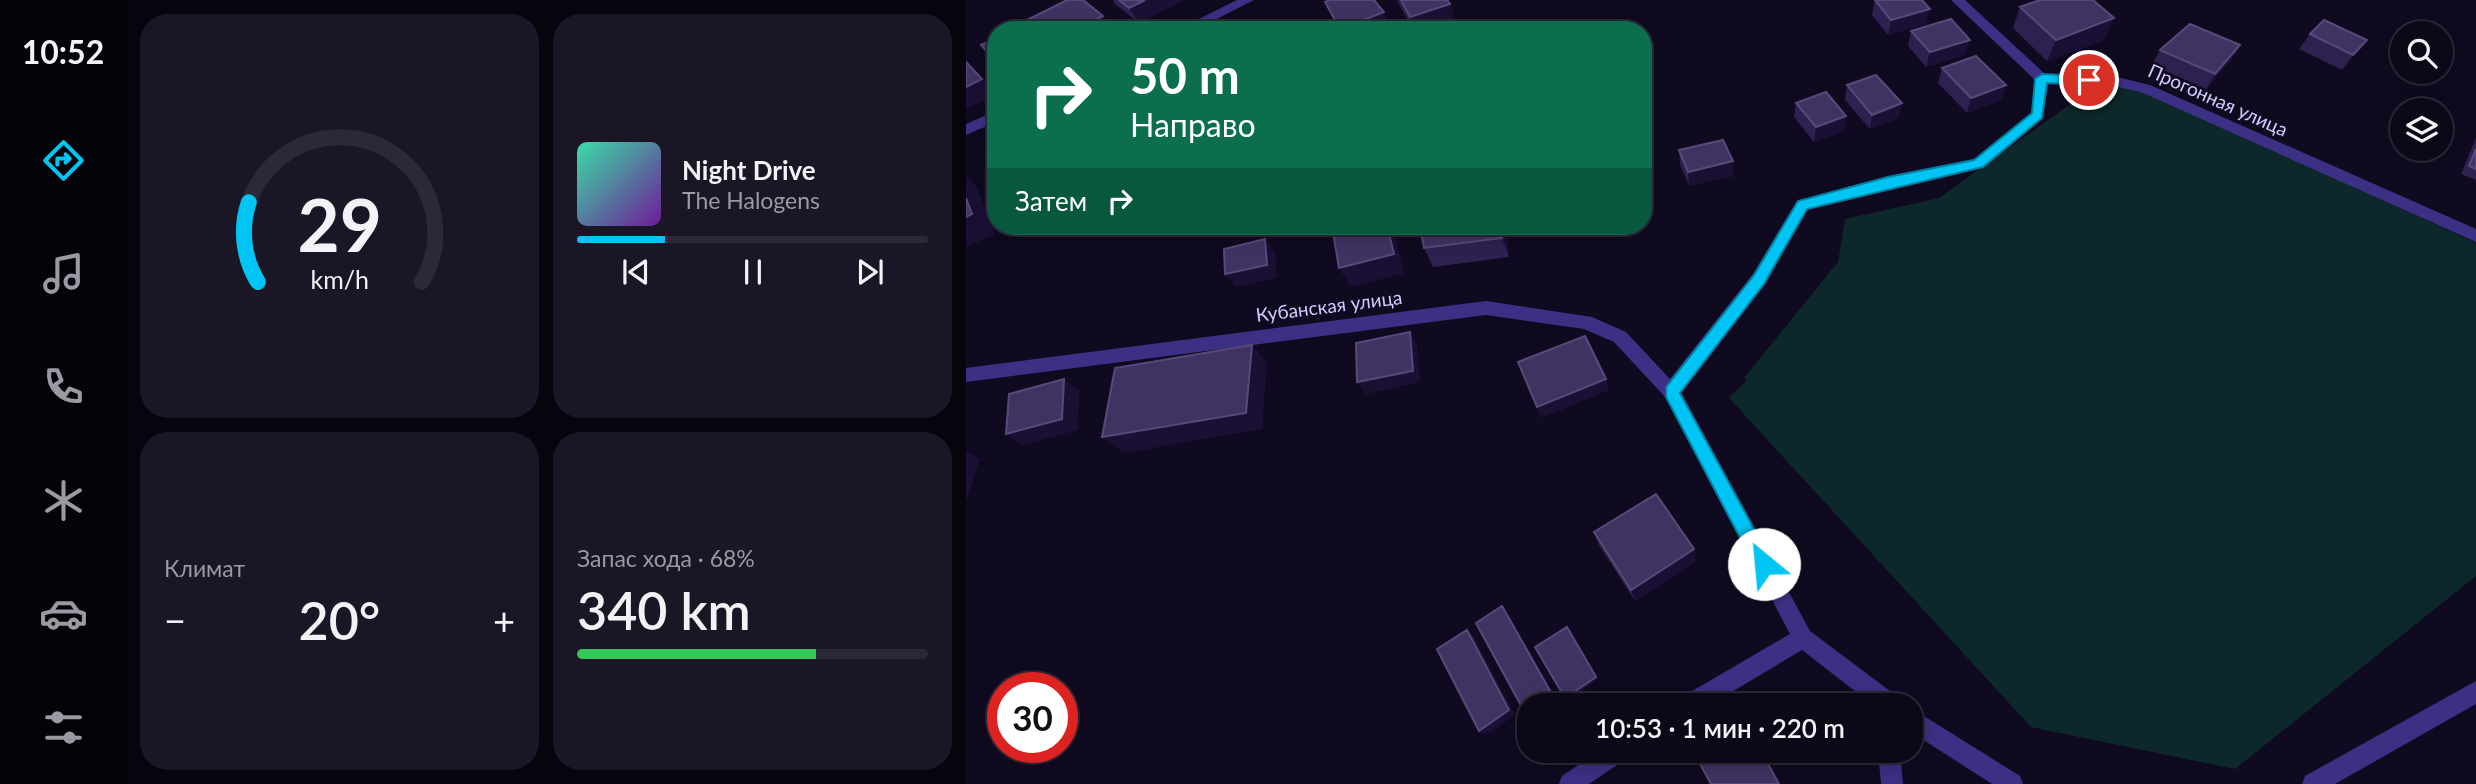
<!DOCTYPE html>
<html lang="ru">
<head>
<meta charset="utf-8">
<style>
  body { margin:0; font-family:Lato,sans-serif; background:#1a1625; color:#f1f3f6; height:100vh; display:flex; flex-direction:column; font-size:26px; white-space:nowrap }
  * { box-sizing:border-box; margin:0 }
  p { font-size:23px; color:#9a9aa2 }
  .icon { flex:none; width:38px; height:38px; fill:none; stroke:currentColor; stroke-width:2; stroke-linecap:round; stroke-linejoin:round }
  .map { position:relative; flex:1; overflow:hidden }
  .drawer { display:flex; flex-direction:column; gap:14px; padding:14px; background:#07040d; width:840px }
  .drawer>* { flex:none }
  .top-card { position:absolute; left:21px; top:21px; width:665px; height:214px; border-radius:28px; box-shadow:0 4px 18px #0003,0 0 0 2px #2c2937; background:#0b6e4f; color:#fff; overflow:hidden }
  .buttons { position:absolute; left:1424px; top:21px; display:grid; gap:14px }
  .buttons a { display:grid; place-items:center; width:63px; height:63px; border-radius:50%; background:#0c0818; box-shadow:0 4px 18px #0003,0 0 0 2px #2c2937; font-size:35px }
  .speed { position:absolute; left:21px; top:672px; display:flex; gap:14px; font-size:35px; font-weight:700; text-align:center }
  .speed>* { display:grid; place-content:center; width:91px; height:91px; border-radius:50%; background:#0c0818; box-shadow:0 4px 18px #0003,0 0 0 2px #2c2937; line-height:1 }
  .speed .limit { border:10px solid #d22; background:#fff; color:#111 }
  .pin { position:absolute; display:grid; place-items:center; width:60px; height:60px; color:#fff; margin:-30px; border:4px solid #fff; border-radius:50%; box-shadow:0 2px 7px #0007 }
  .me { position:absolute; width:77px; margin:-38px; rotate:332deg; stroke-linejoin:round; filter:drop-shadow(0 0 5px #0008) }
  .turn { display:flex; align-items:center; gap:24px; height:147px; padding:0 28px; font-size:32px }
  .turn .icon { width:91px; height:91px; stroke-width:2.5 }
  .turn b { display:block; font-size:49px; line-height:60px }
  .then { display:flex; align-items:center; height:66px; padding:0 28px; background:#0003; gap:14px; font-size:26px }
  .big { font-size:52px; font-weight:600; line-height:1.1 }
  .drawer .widget { flex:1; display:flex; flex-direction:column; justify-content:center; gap:10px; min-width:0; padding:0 24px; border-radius:28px; background:#1a1625 }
  .drawer .dial { align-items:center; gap:0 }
  .dial svg { height:182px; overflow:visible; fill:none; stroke:#2c2937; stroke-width:7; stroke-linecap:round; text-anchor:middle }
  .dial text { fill:#f1f3f6; stroke:none }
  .song { display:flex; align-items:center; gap:21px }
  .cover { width:84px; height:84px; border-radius:10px; background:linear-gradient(135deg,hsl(160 70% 55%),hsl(280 70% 35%)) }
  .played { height:7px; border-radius:4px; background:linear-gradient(90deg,#00c5f4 25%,#2c2937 25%) }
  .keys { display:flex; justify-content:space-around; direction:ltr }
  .heat { display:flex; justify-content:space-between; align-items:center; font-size:38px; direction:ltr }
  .charge { height:10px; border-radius:5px; background:linear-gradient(90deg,#34c759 68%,#2c2937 0) }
  .drawer .tiles { flex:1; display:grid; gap:14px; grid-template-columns:repeat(2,1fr) }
  .trip { position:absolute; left:551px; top:693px; width:406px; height:70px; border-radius:28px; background:#0c0818; box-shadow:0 4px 18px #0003,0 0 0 2px #2c2937; font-weight:600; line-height:70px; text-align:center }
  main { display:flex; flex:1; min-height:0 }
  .tab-bar { display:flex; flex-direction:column; width:126px; justify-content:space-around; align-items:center; background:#05030a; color:#9a9aa2 }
  .tab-bar .icon { width:49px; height:49px }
  .tab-bar .selected { color:#00c5f4 }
  .tab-bar b { font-size:32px; color:#f1f3f6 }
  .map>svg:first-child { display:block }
  .green { fill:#0d282a }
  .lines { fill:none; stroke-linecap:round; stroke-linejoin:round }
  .minor { fill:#3b3084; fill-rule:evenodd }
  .wall { fill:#2e214f }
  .shaded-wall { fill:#1b1034 }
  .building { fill:#403362; stroke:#574a7b; stroke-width:2 }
  .route { fill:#00c5f4; stroke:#00809f; stroke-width:2 }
  .labels { text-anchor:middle; stroke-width:5; stroke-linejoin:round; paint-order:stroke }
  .street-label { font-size:19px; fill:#d4c9ff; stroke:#100a20 }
</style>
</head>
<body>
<main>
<nav class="tab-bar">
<b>10:52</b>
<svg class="icon selected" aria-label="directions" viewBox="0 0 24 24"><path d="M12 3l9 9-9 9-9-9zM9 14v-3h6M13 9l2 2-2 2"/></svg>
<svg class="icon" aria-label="music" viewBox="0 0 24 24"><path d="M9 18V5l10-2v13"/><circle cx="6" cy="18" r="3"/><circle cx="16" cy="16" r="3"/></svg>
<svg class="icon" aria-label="phone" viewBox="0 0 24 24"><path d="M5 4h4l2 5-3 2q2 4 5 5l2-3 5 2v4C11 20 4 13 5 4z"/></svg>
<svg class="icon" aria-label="climate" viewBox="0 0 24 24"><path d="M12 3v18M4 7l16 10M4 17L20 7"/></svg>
<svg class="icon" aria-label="car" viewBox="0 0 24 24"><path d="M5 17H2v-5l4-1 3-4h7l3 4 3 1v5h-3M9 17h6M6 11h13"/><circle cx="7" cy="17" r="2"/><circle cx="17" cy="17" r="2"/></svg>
<svg class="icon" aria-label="filters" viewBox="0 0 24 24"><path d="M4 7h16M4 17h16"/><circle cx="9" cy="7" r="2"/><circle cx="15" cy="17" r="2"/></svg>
</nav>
<section class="drawer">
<div class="tiles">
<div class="widget dial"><svg viewBox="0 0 100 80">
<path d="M14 69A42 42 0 1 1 86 69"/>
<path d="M14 69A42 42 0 0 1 10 34" stroke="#00c5f4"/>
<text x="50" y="56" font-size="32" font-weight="700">29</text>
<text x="50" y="72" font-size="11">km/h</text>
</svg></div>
<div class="widget">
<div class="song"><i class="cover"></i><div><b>Night Drive</b><p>The Halogens</p></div></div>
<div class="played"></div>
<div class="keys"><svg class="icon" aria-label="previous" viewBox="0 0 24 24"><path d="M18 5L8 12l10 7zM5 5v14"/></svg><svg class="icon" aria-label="pause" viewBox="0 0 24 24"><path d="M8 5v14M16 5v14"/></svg><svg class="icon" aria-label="next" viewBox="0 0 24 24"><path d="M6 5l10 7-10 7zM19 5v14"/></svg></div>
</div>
<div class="widget"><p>Климат</p>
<div class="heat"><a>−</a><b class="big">20°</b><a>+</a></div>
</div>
<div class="widget"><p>Запас хода · 68%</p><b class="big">340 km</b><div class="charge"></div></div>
</div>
</section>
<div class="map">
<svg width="1510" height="784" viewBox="0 0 1510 784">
  <rect width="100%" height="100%" fill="#100a20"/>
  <path class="green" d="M1159,82L1510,243V576L1269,769L1065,727L763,398L781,380L778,378L872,262L879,219L973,198L1127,88Z"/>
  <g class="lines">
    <path class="minor" d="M271,0H288L229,30H211Z
      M985,0H999L1079,74L1147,76L1184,85L1510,229V242L1175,92L1147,86L1082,84L1077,118L1017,168L922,188L841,209L799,284L715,393L844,631L932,697L935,705H907L836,650L744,705H713L716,697L824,634L699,397L648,342L618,329L520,315L0,382V368L520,301L626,317L660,332L704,379L787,274L831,201L922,176L1008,159L1065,113L1069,80Z
      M30,111V122L0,135V124Z
      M1510,681V704L1369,784H1336L1339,776Z
      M945,708L1054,776L1057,784H1026L945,732Z
      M633,751H663L660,759L623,784H593L596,776Z
      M912,751H934L937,784H915Z"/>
  </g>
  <path class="wall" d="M147,0H218L173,23L149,4Z
    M431,0H481L484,4L491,26L479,30H447Z
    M909,0L960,24L922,35L906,15Z
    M359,2L424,27L417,30H373Z
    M1054,7L1138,40L1081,61L1047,28Z
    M945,31L999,55L960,67L942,46Z
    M1344,34L1401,40L1376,70L1333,49Z
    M1274,45L1265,60L1240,89L1186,65L1194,50Z
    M976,68L1040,85L1035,100L1001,113L972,83Z
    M881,85L936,103L932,118L904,129L879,100Z
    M830,103L880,116L878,131L848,142L828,117Z
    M1510,138V180L1495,174Z
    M713,150L767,161V176L723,186L714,164Z
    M454,226H540L543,257L467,267L458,248Z
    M628,532L728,549L729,562L669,601L633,545Z"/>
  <path class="shaded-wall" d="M179,0H218L173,23L163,8Z
    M484,4L491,26L479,30H449L444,17Z
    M964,9L960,24L922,35L925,20Z
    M418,12L424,27L417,30H374V29Z
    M137,16L147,30H111Z
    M1148,18L1138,40L1081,61L1090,40Z
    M1004,40L999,55L960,67L964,52Z
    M1401,40L1389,55L1376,70L1387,55Z
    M1274,45L1265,60L1240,89L1249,74Z
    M16,79L30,94L0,109V87Z
    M1040,85L1035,100L1001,113L1005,98Z
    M936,103L932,118L904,129L906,115Z
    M880,116L878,131L848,142L850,127Z
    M767,161V176L723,186L722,172Z
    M0,176L10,185L29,234L0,247Z
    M421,226H427L438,273L385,287L373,268Z
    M535,226H540L543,257L536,238Z
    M299,239L309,252L311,278L270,287L259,274Z
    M444,332L451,344L454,382L400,394L391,382Z
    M286,345L301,363L296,429L158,453L136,437Z
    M98,379L113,391L112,430L57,445L40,434Z
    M640,379L643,390L575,418L571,407Z
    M0,451L14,459L0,502Z
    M728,549L729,562L669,601L665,590Z
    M536,606L542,614L594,705H592Z
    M601,627L632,679L601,701L599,698Z
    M501,630L508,637L549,715L520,735L513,731Z"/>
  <path class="building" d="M101,0H117L137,16L111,30H73L61,20Z
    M153,0H179L163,8Z
    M363,0H408L418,12L374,29L359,2Z
    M435,0H481L484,4L444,17Z
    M909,0H956L964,9L925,20Z
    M1074,0H1127L1148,18L1090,40L1054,7Z
    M985,19L1004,40L964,52L945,31Z
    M1358,20L1401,40L1387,55L1344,34Z
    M1224,24L1274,45L1249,74L1194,50Z
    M30,39V62L15,45Z
    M1010,56L1040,85L1005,98L976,68Z
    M0,62L16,79L0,87Z
    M910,75L936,103L906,115L881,85Z
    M860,92L880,116L850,127L830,103Z
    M757,140L767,161L722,172L713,150Z
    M1510,149V169L1503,166Z
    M30,156V178L26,180L20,160Z
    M0,198L6,214L0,217Z
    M366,226H421L428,254L373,268Z
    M454,226H535L536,238L458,248Z
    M299,239L301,265L259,274L258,249Z
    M444,332L447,371L391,382L390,343Z
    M619,336L640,379L571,407L552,362Z
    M286,345L280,413L136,437L149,368Z
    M98,379L96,419L40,434L43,394Z
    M690,494L728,549L665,590L628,532Z
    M536,606L592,705H564V722L510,623Z
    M601,627L630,677L599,698L569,647Z
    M501,630L543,710L513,731L471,649Z
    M727,751H795L813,784H745Z"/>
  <path class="route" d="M1076,74L1123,76L1129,80L1123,85L1081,83L1076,118L1017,167L841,209L798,284L714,393L804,558L807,564L804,570L798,573L791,570L700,397V387L788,275L832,201L922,177L1008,160L1066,113L1069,79Z"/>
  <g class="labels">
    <g class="street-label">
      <text transform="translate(1252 100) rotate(24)" y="7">Прогонная улица</text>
      <text transform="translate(363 306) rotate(-7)" y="7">Кубанская улица</text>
    </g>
  </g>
</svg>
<div class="buttons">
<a><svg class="icon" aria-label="search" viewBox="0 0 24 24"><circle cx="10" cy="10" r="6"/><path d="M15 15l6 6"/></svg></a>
<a><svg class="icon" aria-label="layers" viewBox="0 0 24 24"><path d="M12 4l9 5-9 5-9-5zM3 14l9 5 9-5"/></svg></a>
</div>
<div class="speed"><div class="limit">30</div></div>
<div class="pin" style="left:1123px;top:80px;background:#d93025"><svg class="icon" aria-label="arrive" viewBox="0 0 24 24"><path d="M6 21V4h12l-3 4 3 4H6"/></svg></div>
<svg class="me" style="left:798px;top:564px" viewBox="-20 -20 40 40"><circle r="19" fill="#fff"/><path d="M0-13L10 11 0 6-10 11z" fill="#00c5f4"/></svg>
<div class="trip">10:53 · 1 мин · 220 m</div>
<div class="top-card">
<div class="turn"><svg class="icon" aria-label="right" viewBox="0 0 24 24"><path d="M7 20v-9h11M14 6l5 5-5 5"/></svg><div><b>50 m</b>Направо</div></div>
<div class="then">Затем<svg class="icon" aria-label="right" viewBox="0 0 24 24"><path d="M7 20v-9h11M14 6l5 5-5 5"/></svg></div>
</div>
</div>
</main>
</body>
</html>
